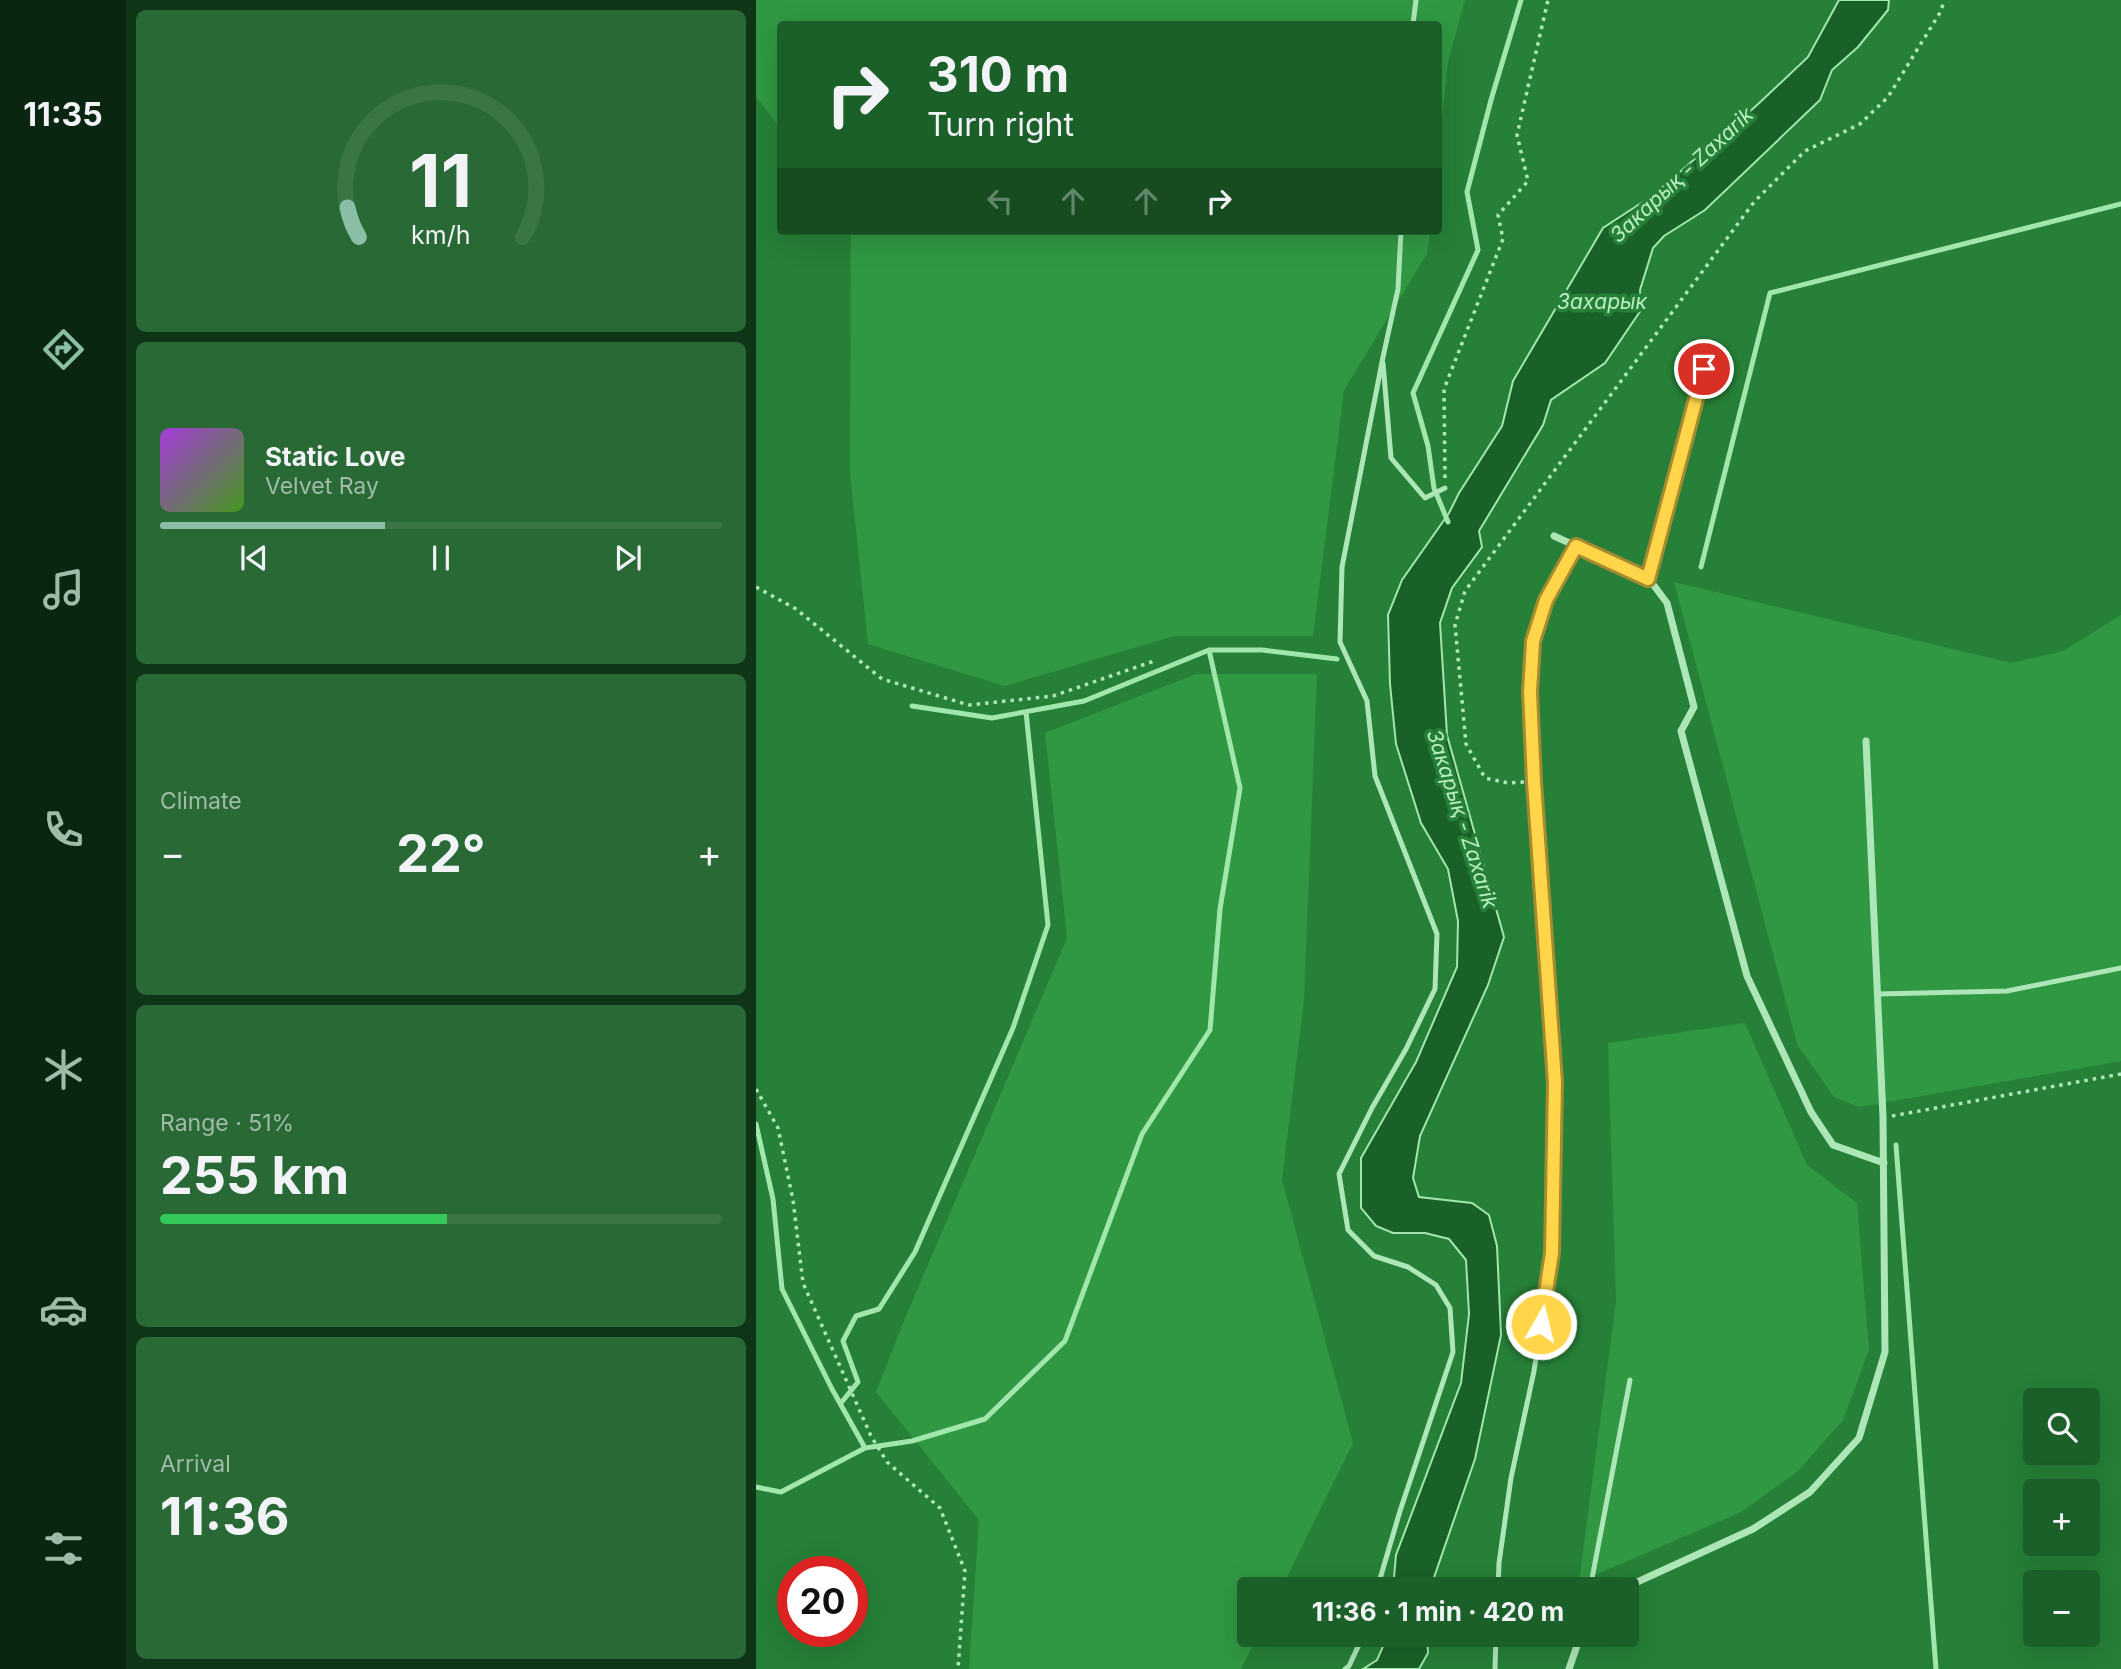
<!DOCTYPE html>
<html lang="en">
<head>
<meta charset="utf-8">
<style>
  body { margin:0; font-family:Inter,sans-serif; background:#296935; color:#f1f3f6; height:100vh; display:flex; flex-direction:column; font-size:26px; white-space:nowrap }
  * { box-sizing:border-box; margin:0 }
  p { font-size:23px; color:#a0bba8 }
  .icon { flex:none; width:38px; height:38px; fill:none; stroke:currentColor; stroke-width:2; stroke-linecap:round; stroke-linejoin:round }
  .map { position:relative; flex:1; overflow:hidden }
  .drawer { display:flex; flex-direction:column; gap:10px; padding:10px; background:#0f3517; width:630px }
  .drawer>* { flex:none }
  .hud { position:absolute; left:21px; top:21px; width:665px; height:214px; border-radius:7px; box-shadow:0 7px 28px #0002; background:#1c6029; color:#f1f3f6; overflow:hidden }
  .fabs { position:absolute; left:1267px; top:1388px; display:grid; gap:14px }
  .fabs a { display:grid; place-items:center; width:77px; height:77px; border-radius:7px; background:#1c6029; box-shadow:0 7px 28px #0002; font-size:35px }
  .speed { position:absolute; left:21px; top:1556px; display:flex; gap:14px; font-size:35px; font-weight:700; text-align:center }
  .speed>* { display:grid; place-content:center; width:91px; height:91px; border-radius:50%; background:#1c6029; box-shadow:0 7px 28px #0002; line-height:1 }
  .speed .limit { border:10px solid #d22; background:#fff; color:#111 }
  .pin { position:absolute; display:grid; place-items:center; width:60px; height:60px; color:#fff; margin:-30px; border:4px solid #fff; border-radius:50%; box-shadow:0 2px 7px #0007 }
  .me { position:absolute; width:77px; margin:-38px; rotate:8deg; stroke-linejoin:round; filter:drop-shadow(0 0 5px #0008) }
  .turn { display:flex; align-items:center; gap:24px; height:147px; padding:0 35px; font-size:32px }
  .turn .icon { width:91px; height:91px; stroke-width:2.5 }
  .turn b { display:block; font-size:49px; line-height:60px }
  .lanes { display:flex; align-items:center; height:66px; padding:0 35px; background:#0003; justify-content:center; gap:35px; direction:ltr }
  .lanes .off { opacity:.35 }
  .big { font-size:52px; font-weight:700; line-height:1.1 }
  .drawer .card { flex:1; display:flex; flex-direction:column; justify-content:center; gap:10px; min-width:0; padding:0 24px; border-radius:10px; background:#296935 }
  .drawer .dial { align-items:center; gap:0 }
  .dial svg { height:182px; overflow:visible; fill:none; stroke:#3a7546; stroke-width:7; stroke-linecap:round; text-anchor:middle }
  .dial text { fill:#f1f3f6; stroke:none }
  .song { display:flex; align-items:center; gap:21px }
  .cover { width:84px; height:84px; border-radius:10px; background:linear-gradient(135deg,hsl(280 70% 55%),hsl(100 70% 35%)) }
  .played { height:7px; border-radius:4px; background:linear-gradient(90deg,#8abfa5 40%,#3a7546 40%) }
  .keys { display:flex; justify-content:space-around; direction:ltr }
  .heat { display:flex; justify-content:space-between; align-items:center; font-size:38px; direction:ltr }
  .charge { height:10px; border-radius:5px; background:linear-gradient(90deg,#34c759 51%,#3a7546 0) }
  .trip { position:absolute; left:481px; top:1577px; width:402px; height:70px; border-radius:7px; background:#1c6029; box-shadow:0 7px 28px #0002; font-weight:700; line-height:70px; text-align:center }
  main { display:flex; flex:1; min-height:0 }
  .dock { display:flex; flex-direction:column; width:126px; justify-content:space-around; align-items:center; background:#0b2610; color:#a0bba8 }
  .dock .icon { width:49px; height:49px }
  .dock .on { color:#8abfa5 }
  .dock b { font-size:32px; color:#f1f3f6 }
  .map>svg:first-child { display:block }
  .green { fill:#309842 }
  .water { fill:#1a6128; stroke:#a1e7ac; stroke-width:2 }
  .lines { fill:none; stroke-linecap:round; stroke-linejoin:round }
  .stream { stroke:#a1e7ac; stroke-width:5 }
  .path { stroke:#ade6b7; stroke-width:3.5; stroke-dasharray:3.5 5; stroke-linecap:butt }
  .service { stroke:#ade6b7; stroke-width:5 }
  .minor { stroke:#ade6b7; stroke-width:7 }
  .route-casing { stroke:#a68a30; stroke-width:18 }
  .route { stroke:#ffd54a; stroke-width:12 }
  .labels { text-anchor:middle; stroke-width:7; stroke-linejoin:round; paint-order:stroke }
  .water-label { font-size:21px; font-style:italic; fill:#b8eec1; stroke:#268037 }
</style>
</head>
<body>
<main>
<nav class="dock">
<b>11:35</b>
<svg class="icon on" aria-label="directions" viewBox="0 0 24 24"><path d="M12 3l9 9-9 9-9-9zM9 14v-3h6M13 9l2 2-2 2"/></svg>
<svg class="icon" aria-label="music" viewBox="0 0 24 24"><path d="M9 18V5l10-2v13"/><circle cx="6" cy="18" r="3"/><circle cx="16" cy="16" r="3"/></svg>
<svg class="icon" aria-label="phone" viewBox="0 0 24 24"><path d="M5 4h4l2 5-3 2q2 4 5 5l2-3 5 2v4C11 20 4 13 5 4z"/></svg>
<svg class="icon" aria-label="climate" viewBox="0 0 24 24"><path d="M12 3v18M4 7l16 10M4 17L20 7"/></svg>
<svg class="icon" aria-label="car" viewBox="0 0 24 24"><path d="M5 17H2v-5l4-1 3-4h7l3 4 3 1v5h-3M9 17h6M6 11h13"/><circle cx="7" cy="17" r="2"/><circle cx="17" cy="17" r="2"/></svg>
<svg class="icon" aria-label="filters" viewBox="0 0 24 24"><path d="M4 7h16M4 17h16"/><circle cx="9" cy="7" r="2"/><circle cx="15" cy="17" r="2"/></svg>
</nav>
<section class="drawer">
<div class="card dial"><svg viewBox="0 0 100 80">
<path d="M14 69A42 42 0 1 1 86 69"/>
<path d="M14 69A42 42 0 0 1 9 56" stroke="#8abfa5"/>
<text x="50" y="56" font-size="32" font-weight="700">11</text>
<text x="50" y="72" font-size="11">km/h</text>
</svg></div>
<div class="card">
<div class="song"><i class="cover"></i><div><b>Static Love</b><p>Velvet Ray</p></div></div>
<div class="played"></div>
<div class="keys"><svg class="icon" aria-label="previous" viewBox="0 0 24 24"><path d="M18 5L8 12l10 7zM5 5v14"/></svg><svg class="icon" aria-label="pause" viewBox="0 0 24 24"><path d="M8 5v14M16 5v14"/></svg><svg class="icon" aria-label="next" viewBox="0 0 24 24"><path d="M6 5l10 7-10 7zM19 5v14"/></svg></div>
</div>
<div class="card"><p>Climate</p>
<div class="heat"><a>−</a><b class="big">22°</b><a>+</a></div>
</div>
<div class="card"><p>Range · 51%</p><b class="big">255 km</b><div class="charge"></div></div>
<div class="card"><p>Arrival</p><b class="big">11:36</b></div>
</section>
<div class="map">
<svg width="1365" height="1669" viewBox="0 0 1365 1669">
  <rect width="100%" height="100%" fill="#268037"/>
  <path class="green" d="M0,0H709L692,62L683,147L682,24H24V128L0,97Z
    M95,231H674L671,254L588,390L557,636H418L249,686L112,644L94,473Z
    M918,582L1255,663L1307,651L1365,615V1061L1103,1107L1078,1097L1041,1044Z
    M440,674H561L548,1000L526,1180L597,1443L525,1589H494V1634L502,1635L485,1669H213L223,1520L120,1392L148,1321L311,938L289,733Z
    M989,1023L1051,1165L1101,1203L1113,1350L1087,1420L1042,1471L985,1512L823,1582L860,1302L852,1043Z"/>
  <path class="water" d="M1083,0H1133L1132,10L1102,47L1076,70L1064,100L949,210L908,236L897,248L884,290L885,310L849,363L795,400L787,425L723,531L726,547L696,588L684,623L691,735L748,937L732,985L664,1136L657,1178L663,1197L716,1203L733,1215L741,1246L745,1335L719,1459L674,1589H637L640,1555L705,1383L713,1314L710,1260L693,1239L669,1233H637L620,1226L605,1208V1158L660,1062L701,967L702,921L692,869L665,823L640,744L634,684L632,615L646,580L693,513L703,493L746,426L757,381L847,228L896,196L1000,106L1052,57Z
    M632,1635H671L672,1653L663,1669H607L621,1660Z"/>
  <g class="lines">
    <path class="stream" d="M692,522L678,488L672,446L657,393L722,250L711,192L735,100L765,0
      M945,567L1014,293L1365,204
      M156,706L236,718L328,701L453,650H506L581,659
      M0,1124L17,1199L26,1289L76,1389L109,1448
      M1140,1145L1180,1669
      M85,1403L102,1382L87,1341L100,1316L123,1309L159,1252L257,1028L292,925L270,712
      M0,1487L25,1492L109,1448L156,1441L229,1419L309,1341L386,1134L454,1030L464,909L484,788L453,650"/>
    <path class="path" d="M689,478L688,389L747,239L742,215L772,181L761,135L792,0
      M0,587L40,609L126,679L213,705L297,696L401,660
      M768,782L752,783L729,778L710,744L699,625L709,591L998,202L1049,151L1104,124L1132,97L1185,11L1188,0
      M0,1089L22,1128L37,1200L47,1283L115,1436L131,1462L184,1508L209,1571L202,1669
      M1136,1116L1365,1074"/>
    <path class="service" d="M657,24L660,0
      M627,363L635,458L669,498L689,488
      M893,579L948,369
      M1122,994L1251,991L1365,968
      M621,1589L644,1511L697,1352L694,1308L680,1285L652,1267L618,1256L592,1230L583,1174L616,1108L650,1049L679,989L681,934L619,776L611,701L584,642L586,567L627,357L642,289L645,231
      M742,1589L743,1563L755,1478L778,1371L796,1253L798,1081L778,781L774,692L777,641L790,600L820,546
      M834,1589L874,1380
      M589,1669L593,1666L608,1634
      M739,1669L740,1634"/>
    <path class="minor" d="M798,536L893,579L911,603L938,707L925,731L991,976L1055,1112L1077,1145L1128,1163
      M866,1589L997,1529L1054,1492L1103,1438L1129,1352L1127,1117L1110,741
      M813,1669L825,1634"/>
  </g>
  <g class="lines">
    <defs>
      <path id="route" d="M785,1324L796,1253L799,1082L778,782L774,692L777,641L790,600L820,546L892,579L948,369"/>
    </defs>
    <use href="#route" class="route-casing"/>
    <use href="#route" class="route"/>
  </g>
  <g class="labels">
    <g class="water-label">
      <text transform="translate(926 175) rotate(-43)" y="7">Закарық - Zaxarik</text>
      <text x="846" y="309">Захарык</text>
      <text transform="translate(706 819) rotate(72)" y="7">Закарық - Zaxarik</text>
    </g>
  </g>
</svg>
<div class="fabs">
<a><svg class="icon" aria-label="search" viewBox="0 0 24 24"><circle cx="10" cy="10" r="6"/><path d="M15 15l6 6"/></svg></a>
<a>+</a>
<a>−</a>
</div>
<div class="speed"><div class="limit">20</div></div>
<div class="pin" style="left:948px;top:369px;background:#d93025"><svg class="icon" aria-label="arrive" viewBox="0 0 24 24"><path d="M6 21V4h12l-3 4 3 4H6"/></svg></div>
<svg class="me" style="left:785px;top:1324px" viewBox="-20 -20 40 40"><circle r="17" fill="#ffd54a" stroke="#fff" stroke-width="3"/><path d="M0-11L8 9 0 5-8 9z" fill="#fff"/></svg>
<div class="trip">11:36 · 1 min · 420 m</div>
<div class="hud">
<div class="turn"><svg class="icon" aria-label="right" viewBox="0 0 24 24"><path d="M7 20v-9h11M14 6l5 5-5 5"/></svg><div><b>310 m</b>Turn right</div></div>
<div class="lanes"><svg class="icon off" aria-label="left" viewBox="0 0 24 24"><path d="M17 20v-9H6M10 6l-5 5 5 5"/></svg><svg class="icon off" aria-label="ahead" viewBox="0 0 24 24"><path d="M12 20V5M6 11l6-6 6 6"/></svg><svg class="icon off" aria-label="ahead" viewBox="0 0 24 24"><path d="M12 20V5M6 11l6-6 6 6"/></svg><svg class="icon" aria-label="right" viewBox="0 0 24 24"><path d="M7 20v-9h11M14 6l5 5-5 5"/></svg></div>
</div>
</div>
</main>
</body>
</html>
